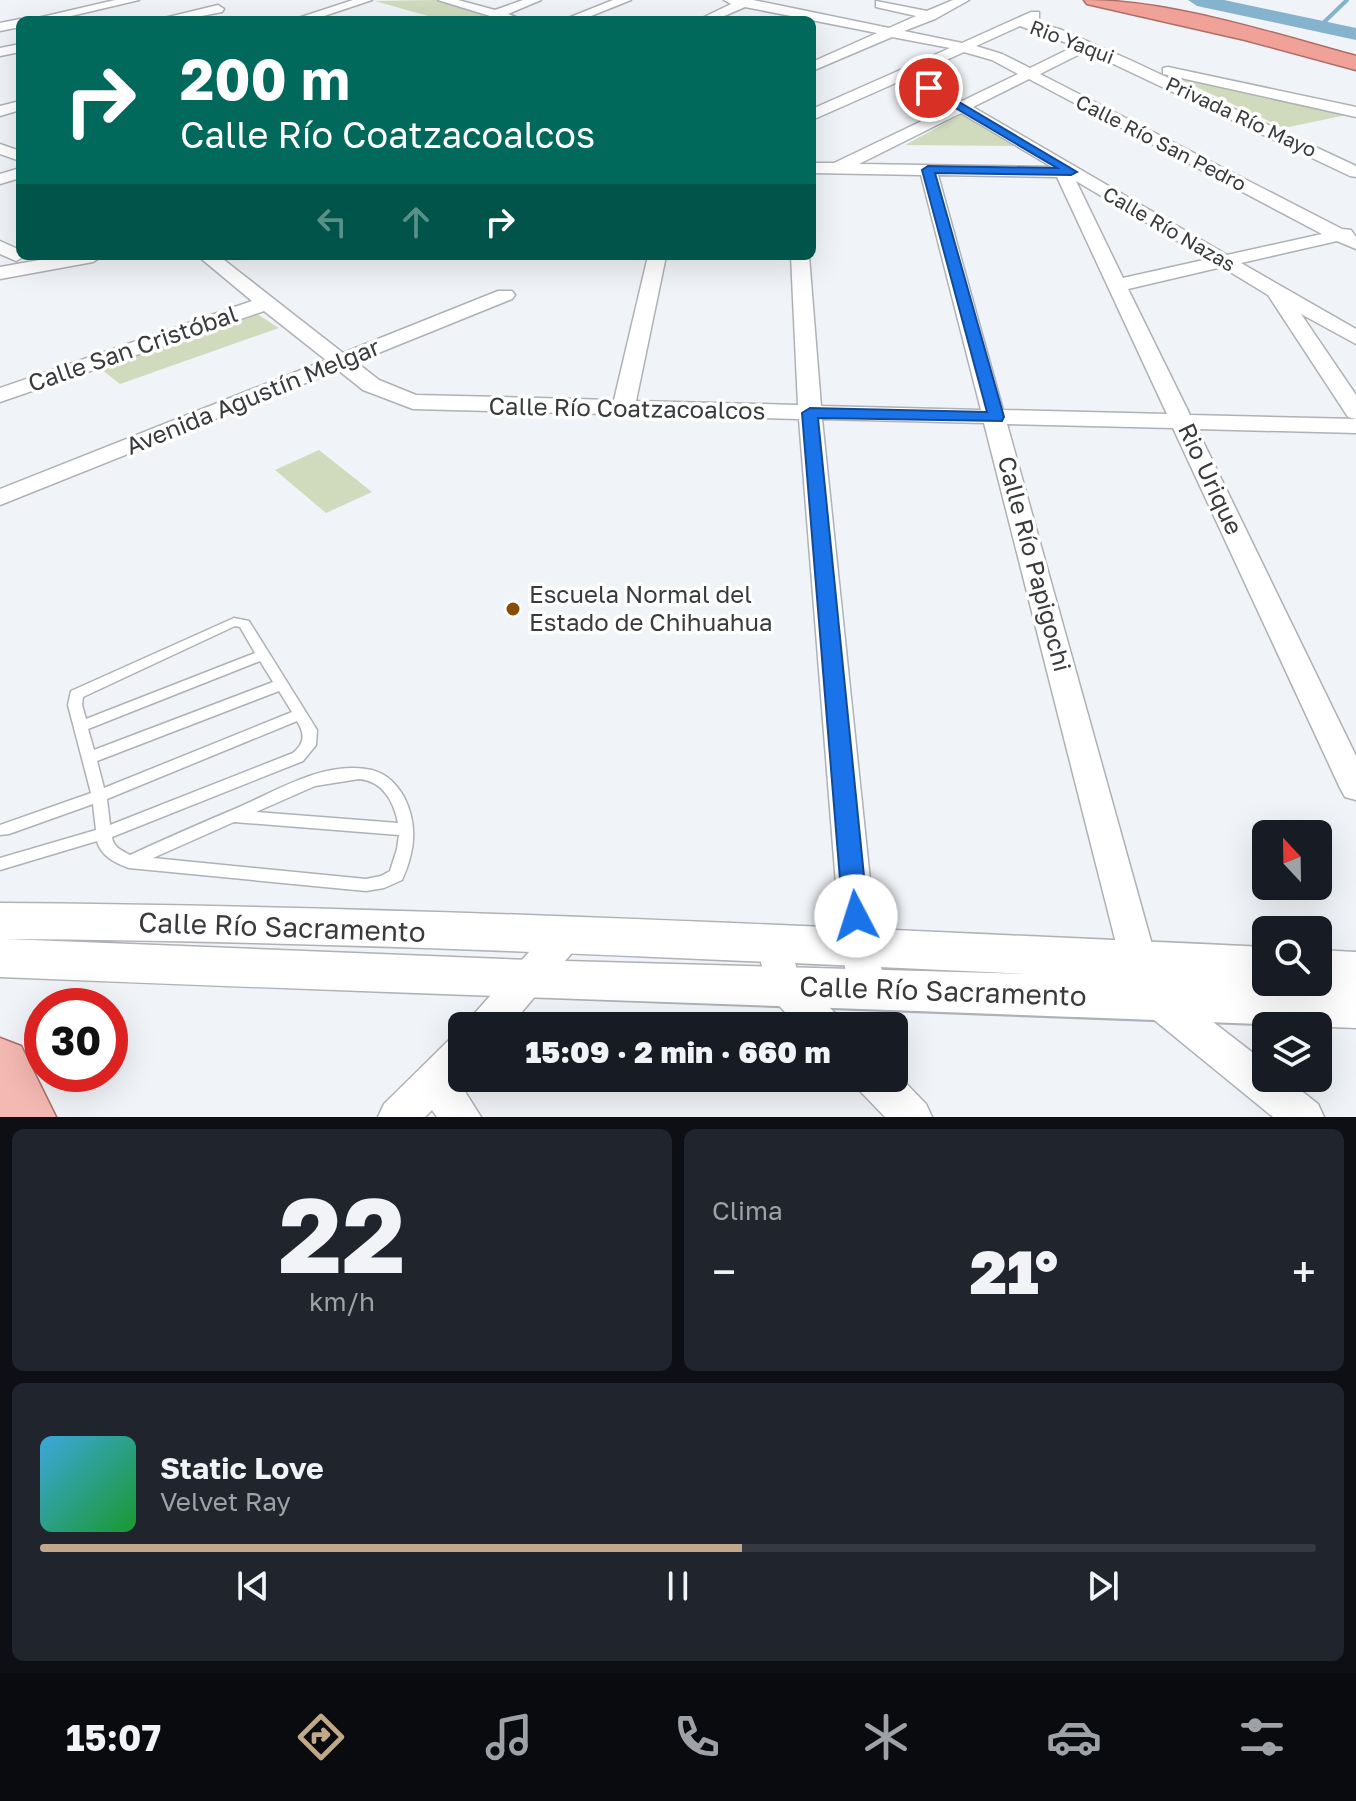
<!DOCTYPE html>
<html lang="es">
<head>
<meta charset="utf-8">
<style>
  body { margin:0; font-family:"Golos Text",sans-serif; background:#20242c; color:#f1f3f6; height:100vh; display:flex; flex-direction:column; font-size:30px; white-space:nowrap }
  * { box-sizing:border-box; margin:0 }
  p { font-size:26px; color:#9ea1a6 }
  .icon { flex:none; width:44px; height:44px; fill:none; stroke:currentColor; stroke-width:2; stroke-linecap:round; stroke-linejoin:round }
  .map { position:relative; height:1117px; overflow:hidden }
  .details { display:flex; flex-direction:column; gap:12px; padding:12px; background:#0d0f14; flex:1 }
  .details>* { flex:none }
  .top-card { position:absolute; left:16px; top:16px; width:800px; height:244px; border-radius:12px; box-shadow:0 8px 32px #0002; background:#00695c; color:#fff; overflow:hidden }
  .needle { width:52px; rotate:338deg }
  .tools { position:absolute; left:1252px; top:820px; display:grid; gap:16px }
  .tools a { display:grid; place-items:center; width:80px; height:80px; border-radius:12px; background:#171b24; box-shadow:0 8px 32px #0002; font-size:40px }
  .speed { position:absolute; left:24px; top:988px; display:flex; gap:16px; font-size:40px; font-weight:700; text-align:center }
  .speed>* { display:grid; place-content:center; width:104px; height:104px; border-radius:50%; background:#171b24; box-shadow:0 8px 32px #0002; line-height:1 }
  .speed .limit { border:12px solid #d22; background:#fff; color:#111 }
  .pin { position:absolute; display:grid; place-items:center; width:68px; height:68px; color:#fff; margin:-34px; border:4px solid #fff; border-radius:50%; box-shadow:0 2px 8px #0007 }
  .me { position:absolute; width:88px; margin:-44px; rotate:355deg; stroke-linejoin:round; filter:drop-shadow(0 0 6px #0008) }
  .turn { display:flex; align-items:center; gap:28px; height:168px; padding:0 32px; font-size:36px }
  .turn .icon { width:104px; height:104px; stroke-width:2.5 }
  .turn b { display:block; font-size:56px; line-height:68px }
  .lanes { display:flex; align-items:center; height:76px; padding:0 32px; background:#0003; justify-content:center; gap:40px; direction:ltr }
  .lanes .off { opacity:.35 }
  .big { font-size:60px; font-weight:800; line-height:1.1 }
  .details .tile { flex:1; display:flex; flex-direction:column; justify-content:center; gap:12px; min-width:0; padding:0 28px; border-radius:12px; background:#20242c }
  .details .dial { align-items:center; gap:0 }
  .dial b { font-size:104px; line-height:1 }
  .song { display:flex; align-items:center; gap:24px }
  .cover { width:96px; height:96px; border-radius:12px; background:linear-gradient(135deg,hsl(200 70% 55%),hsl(130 70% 35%)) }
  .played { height:8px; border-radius:4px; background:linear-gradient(90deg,#c2a88a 55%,#363941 55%) }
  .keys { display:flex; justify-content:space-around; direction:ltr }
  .heat { display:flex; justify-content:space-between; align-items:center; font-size:44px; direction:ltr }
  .details .tiles { flex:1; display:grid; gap:12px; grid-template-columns:1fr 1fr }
  .tile:last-child { grid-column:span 2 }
  .trip { position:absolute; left:448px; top:1012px; width:460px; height:80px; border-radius:12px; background:#171b24; box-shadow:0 8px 32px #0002; font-weight:800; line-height:80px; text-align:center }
  .dock { display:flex; height:128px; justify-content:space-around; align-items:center; background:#090b0e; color:#9ea1a6 }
  .dock .icon { width:56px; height:56px }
  .dock .active { color:#c2a88a }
  .dock b { font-size:36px; color:#f1f3f6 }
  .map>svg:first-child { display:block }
  .green { fill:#d0dbbd }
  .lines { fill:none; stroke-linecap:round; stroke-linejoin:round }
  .stream { stroke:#85b3cd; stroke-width:4 }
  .river { fill:#85b3cd; fill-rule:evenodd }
  .service-casing { stroke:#aeb1b5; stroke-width:3 }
  .minor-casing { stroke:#aeb1b5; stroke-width:3 }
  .tertiary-casing { stroke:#aeb1b5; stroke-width:3 }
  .primary-casing { stroke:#ae6e67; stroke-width:3 }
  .trunk-casing { stroke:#ae6e67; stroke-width:3 }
  .service { fill:#fff; fill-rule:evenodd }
  .minor { fill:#fff; fill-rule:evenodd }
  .tertiary { fill:#fff; fill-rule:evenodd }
  .primary { fill:#f4b9b2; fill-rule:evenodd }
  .trunk { fill:#f0a298; fill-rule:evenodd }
  .route { fill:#1a73e8; stroke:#114b97; stroke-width:2 }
  .poi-dot { fill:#884d06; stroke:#fff; stroke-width:3 }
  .labels { text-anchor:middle; stroke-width:7; stroke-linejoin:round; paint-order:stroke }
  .far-street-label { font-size:20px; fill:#383a3b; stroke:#fff }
  .street-label { font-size:24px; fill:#383a3b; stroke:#fff }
  .poi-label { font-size:24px; fill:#383a3b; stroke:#fff; text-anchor:start }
  .near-street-label { font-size:28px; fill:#383a3b; stroke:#fff }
</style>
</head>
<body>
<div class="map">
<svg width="1356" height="1117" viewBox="0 0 1356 1117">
  <rect width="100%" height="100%" fill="#f0f3f7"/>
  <path class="green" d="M435,0L499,20H442L375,1Z
    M1177,75L1356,113L1284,128L1175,77Z
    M964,113L1017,146L905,145Z
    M257,314L279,328L120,384L101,369Z
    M319,450L372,492L326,513L275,470Z"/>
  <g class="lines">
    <path class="stream" d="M1319,27L1347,0"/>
    <path class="river" d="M1188,0H1224L1356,28V40L1197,6Z"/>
    <defs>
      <path id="service" d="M234,618L249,621L317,730L316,745L303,761L112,837C113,847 121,850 130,855C165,839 201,823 237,808C276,791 322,762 366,769C383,771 395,781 404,797C418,825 415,851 402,880L384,888L366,891L129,868C115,863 101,856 97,841L0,870V858L96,830L93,804L9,834L0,835V825L91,793L68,705L71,691ZM235,626L240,627L255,653L86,719L82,705L83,697ZM260,661L273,682L94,750L88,729ZM279,691L292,712L104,788L97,761ZM297,721C305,734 305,743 293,753L110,825L107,799ZM359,779C383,781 394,802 398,823L256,812L315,786ZM234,822L399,835L397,849L390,871L381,876L366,879L153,858Z"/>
      <path id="minor" d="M115,0H139L54,20H29Z
        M353,0H372L312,20H292Z
        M438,0H458L495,10L523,0H541L508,14L523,20H503Z
        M613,0H631L581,20H563Z
        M724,0H753L889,28L916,16L876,7V1L927,11L953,0H969L935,19L904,31L962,43L1031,12H1039V18L1031,21L1062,30L1130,60L1356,166V177L1350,176L1086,51L1040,74L1342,229L1351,230L1356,237V249L1337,241L1241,263L1356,329V344L1301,314L1356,395V419L1348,417L1268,295L1222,267L1128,289L1190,415L1356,419V433L1197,429L1356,756V800L1345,797L1340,788L1173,428L1007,424L1156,959L1168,987L1266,1063V1078H1285L1318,1104L1324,1117H1273L1142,1010L1120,959L984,423L822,419L877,947L885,987L880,998L867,1003L854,998L849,987L841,947L799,419L413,409L363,390L338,370L0,505V489L326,360L264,311L0,402V388L252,301L198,256H219L343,353L498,291H512L515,295L512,299L356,362L379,380L416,395L614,400L648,256H666L636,401L798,405L791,256H809L821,406L981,410L921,175L812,173V163H834L951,107L924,91L898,82L812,120V109L950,48L892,37L812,71V62L877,33L745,7L715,20H698L731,4ZM1020,26L1075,46L1030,68L1002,54L976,46ZM964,52L992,60L1018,74L962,101L934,85L909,77ZM1029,79L1322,234L1227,255L973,107ZM961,113L1052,167L859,164ZM938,175L1057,177L1167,414L1003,410ZM1076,181L1208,259L1123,278Z
        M218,5L224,9L222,12L181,20H156Z
        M20,19L23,20H20V27L0,31V23Z
        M20,44V52L0,56V48Z
        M1168,67L1356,107V117L1163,74V68Z
        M20,101V110L0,116V106Z
        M0,144L20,151V161L0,154Z
        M20,168V178L0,184V174Z
        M0,241L20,250V256H25L16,261L0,254Z
        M62,256H102L93,262L0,279V267Z
        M564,922L576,926L582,937L576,948L510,1026H468L474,1014L552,926Z
        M774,929L787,933L799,977L836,1014L842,1026H798L770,996L756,944L761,933Z
        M462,1034V1078L459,1082L481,1117H437L432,1110L425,1117H378L384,1104L449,1040Z
        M894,1071L926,1104L932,1117H885L860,1091L855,1078H894Z"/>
      <path id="tertiary" d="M0,903C422,906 844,928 1266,947V982L1311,986L1302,982H1318V950L1356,952V1028C905,1009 452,996 0,977ZM6,939C346,941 688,958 1028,974L529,960Z"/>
      <path id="primary" d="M0,1038L21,1046L56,1117H0Z"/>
      <path id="trunk" d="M1084,0C1171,0 1271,33 1356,56V70L1245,40L1087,4Z"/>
    </defs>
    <use href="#service" class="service-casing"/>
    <use href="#minor" class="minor-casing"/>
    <use href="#tertiary" class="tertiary-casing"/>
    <use href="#primary" class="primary-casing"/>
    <use href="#trunk" class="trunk-casing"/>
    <use href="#service" class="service"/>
    <use href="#minor" class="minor"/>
    <use href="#tertiary" class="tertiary"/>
    <use href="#primary" class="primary"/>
    <use href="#trunk" class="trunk"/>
  </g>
  <path class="route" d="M925,86H932L1077,172L1071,175L935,173L1004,417L1002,421L818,418L868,916L864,923L856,926L847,923L843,916L802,413L810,408L987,412L922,170L928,166L1057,168L925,90Z"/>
  <circle class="poi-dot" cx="513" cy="609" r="8"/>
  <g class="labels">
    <g class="far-street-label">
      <text transform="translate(1072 42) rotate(21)" y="7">Rio Yaqui</text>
      <text transform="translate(1241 117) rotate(25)" y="7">Privada Río Mayo</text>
      <text transform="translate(1161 143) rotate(27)" y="7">Calle Río San Pedro</text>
      <text transform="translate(1169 229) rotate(30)" y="7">Calle Río Nazas</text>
    </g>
    <g class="street-label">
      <text transform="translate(133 349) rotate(-19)" y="8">Calle San Cristóbal</text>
      <text transform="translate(253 397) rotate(-22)" y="8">Avenida Agustín Melgar</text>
      <text transform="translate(627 409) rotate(1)" y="8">Calle Río Coatzacoalcos</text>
      <text transform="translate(1210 479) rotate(65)" y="8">Rio Urique</text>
      <text transform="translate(1034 564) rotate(75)" y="8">Calle Río Papigochi</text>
    </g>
    <g class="poi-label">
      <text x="529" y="603">Escuela Normal del<tspan x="529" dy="28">Estado de Chihuahua</tspan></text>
    </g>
    <g class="near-street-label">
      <text transform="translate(282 927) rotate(2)" y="10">Calle Río Sacramento</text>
      <text transform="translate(943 991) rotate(2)" y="10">Calle Río Sacramento</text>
    </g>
  </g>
</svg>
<div class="tools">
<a><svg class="needle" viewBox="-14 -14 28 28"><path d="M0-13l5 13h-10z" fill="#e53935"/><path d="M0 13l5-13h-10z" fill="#9ea1a6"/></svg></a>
<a><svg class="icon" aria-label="search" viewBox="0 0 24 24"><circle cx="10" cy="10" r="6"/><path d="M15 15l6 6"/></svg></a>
<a><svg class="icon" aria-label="layers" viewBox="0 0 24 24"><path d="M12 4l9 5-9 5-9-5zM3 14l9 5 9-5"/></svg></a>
</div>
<div class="speed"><div class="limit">30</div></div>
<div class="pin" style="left:929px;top:88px;background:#d93025"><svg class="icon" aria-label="arrive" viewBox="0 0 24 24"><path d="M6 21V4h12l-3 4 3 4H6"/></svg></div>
<svg class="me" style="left:856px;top:916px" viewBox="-20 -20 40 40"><circle r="19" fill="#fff"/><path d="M0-13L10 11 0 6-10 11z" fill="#1a73e8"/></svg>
<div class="trip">15:09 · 2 min · 660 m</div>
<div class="top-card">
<div class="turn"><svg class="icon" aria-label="right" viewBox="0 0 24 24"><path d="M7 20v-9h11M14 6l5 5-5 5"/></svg><div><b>200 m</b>Calle Río Coatzacoalcos</div></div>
<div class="lanes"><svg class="icon off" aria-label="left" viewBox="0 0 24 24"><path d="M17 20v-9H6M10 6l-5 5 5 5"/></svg><svg class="icon off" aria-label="ahead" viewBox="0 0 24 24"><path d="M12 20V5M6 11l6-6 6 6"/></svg><svg class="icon" aria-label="right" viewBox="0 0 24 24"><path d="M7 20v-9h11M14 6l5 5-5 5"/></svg></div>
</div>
</div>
<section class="details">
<div class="tiles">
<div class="tile dial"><b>22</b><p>km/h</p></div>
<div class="tile"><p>Clima</p>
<div class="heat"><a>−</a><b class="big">21°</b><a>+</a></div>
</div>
<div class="tile">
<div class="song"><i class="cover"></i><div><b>Static Love</b><p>Velvet Ray</p></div></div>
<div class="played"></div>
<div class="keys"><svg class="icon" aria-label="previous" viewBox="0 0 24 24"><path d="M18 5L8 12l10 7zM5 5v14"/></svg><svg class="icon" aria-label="pause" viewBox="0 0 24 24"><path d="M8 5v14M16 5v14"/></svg><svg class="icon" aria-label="next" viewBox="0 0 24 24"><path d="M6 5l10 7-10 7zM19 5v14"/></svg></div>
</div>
</div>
</section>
<nav class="dock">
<b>15:07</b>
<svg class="icon active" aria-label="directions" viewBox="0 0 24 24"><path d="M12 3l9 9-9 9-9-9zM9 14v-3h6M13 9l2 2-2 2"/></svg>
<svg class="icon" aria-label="music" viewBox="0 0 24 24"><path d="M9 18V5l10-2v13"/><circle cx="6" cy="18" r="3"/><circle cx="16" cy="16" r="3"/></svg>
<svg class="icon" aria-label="phone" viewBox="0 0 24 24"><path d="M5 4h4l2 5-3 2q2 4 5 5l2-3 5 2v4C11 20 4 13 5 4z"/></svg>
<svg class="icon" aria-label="climate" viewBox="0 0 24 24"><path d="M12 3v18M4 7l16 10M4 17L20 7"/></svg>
<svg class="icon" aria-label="car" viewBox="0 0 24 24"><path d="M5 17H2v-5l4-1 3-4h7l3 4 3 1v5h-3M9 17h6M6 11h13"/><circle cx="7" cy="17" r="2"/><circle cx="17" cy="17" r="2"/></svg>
<svg class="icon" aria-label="filters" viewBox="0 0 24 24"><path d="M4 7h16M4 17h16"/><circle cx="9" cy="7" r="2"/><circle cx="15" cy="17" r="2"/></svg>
</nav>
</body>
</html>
